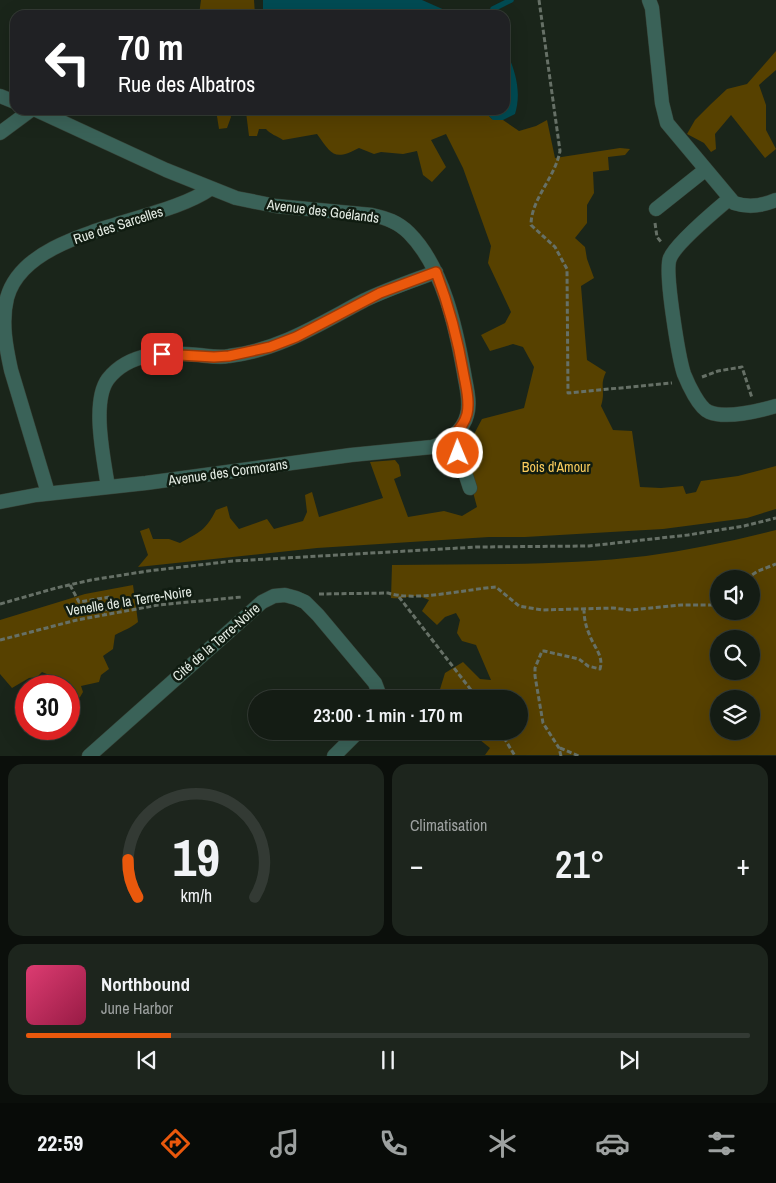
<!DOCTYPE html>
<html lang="fr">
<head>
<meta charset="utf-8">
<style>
  body { margin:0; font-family:"Archivo Narrow",sans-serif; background:#1d251d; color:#f1f3f6; height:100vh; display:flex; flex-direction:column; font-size:19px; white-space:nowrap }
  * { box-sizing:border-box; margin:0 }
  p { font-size:16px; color:#9da1a0 }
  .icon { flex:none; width:28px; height:28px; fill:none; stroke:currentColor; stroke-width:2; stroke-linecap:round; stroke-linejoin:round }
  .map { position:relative; height:756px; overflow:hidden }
  .side { display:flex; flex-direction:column; gap:8px; padding:8px; background:#0b0f0b; flex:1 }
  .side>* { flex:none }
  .top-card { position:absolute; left:10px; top:10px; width:500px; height:105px; border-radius:15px; box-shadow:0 5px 20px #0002,0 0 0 1px #333a34; background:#202124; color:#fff; overflow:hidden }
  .buttons { position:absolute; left:710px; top:570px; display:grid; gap:10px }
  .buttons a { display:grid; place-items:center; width:50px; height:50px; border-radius:50%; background:#141c14; box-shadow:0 5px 20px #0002,0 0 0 1px #333a34; font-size:25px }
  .speed { position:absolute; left:15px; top:675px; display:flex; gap:10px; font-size:25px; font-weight:700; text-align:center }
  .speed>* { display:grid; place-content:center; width:65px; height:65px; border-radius:50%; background:#141c14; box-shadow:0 5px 20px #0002,0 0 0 1px #333a34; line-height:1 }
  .speed .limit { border:8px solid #d22; background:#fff; color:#111 }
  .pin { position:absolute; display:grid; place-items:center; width:42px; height:42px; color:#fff; margin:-21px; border-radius:10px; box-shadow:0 2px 8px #0006 }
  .me { position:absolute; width:55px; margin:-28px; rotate:359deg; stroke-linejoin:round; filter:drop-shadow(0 0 4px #0008) }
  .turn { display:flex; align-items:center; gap:18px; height:105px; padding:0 25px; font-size:22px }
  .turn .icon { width:65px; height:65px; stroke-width:2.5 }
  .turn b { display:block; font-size:35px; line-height:42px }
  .big { font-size:38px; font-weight:600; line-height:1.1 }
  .side .tile { flex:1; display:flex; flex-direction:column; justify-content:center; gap:8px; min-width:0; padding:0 18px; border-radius:15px; background:#1d251d }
  .side .dial { align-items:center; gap:0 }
  .dial svg { height:130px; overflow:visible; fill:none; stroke:#333a34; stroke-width:7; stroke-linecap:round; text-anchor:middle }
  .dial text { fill:#f1f3f6; stroke:none }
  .song { display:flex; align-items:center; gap:15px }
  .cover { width:60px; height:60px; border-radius:8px; background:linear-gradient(135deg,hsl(340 70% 55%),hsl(340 70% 35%)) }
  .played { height:5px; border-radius:2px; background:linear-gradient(90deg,#ea580c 20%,#333a34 20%) }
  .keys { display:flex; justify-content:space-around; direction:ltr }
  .heat { display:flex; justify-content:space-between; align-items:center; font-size:28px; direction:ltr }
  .side .tiles { flex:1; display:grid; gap:8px; grid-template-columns:1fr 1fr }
  .tile:last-child { grid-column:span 2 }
  .trip { position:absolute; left:248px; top:690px; width:280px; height:50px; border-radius:25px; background:#141c14; box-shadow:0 5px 20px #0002,0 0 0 1px #333a34; font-weight:600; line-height:50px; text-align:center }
  .dock { display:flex; height:80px; justify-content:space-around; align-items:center; background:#080b08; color:#9da1a0 }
  .dock .icon { width:35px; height:35px }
  .dock .on { color:#ea580c }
  .dock b { font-size:22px; color:#f1f3f6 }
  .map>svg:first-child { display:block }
  .green { fill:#574100; fill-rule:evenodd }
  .water { fill:#004b53 }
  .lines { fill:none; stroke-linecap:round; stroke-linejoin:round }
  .stream { stroke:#004b53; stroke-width:5.5 }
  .minor-casing { stroke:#364136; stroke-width:15 }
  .path { stroke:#667066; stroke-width:3; stroke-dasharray:5 2.5; stroke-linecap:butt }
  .minor { stroke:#3a6258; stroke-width:14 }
  .route-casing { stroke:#983908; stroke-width:12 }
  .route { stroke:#ea580c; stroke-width:9 }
  .labels { text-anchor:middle; stroke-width:5; stroke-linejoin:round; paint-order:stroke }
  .street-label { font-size:14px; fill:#e4ece4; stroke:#101c11 }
  .park-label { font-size:14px; fill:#facc5d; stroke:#101c11 }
</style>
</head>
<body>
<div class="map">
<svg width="776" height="756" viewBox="0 0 776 756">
  <rect width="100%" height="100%" fill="#1a251a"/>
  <path class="green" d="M201,0H254L255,15H199Z
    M776,51V70L759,85L766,105V130L776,149L765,158L731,115L715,134L716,149L711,152L704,143L687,134L695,120L711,104L727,89L747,84Z
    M216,110H229L231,117L227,128L219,129Z
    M245,110H483L492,119L503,120L519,131L536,126L547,120L555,158L620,148L630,149L625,155L608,157L609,170L593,172L594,193L587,205V223L575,238L585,247L587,259L594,278L581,286L587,360L606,372C599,386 606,391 601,406L613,430L632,431L640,487L661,488L683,486L686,494L696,492L701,481L738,476L776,466V509L747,518L663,529L525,537H489L317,548L138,567L148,555L140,531L149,528L153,539H169L180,543C200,532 206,530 216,510L227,506L230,518L239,529L267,519L274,529L303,521L307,512L305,495L312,492L319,517L383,498L370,462L395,460L399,465L401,476L394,479L408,517L444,511L462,516L477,507L463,455L482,419L524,408L534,367L523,347L513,344L490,351L481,335L505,323L511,312L488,263L491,246L463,168L446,134L431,140L446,167L432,182L423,175L417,151L403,154L381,152L374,154L359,148C334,161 332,155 317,134L283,140C277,136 270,134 266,129H259L257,136H249L246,112Z
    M776,530V755H485L490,748L469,731H519V699H437L445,673L463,662L480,679L491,680L476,645L462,641L457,633L460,620L456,613L445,617L437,625L422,611L429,600C411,591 409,600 391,598L392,565C476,564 562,566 646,556C690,550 733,541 776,530ZM719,579H751V611H719ZM719,639H751V671H719ZM719,699H751V731H719Z
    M133,585L138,622C131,628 124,630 115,635L113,649L103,656L109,669L101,675L99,682L81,686L83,692L80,697L70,703L69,701V686H58L49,675L42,672L37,677L29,678L12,688L0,674V620L85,594Z"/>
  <path class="water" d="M263,0H422L456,15H263Z
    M505,48C515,70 522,91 515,114L503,120H493L483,110H505Z"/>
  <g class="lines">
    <path class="stream" d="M493,9L511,0"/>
    <defs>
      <path id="minor" d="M649,0L652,8L662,103L667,123L734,203C749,208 762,206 776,200
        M0,96L15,102
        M0,133L31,110
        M729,199C716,210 676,243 670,258C664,271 679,359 684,374C688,384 699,408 709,412C726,419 759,411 776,406
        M656,209L705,170
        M453,436L470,488
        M108,487C104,460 91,402 108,379C130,351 167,352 199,355C209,356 219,358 229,356C280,350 321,323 365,300C388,289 412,281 436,272
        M48,493L11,370C6,347 1,322 7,298C26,228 158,225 210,189
        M0,502L36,495L146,483L351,455L432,447C447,443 463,431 467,415C471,402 466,386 464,373C456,328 443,267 409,233C398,222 386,218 372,215L276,206L236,198L166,170L36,110
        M89,756L262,602L274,596L285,595L296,598L305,602L318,615L375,683L381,699
        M334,756L359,731"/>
    </defs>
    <use href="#minor" class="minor-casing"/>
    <path class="path" d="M539,0L560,151C555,178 531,199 531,225L555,247L567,269L568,393L672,383
      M655,223L657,237L662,243
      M702,377L718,371L742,367L752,398
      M746,579L758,571L776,564
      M70,585L79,602L110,597L105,614
      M319,594L388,593C415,602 467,589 496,587L519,606L542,610L613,608L630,610L681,605H719
      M399,597L478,699
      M0,604L56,588L91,580L148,571L233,561L477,547L589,546L688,535L744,526L776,518
      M0,640L77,620L158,605L242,597
      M500,731L515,756
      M560,748L579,756
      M561,756L559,748L543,723L535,676V668L542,651H544L579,659L588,666L600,669C604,656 594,647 590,636C586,627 584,619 584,609"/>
    <use href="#minor" class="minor"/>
  </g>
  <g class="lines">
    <defs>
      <path id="route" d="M162,354L214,357L229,356L270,347L296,337L380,293L436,272C449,306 458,340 464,376C466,387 470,402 467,414C465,423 459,430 453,436L458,453"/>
    </defs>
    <use href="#route" class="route-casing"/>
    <use href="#route" class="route"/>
  </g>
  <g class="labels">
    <g class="street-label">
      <text transform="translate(323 211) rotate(7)" y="5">Avenue des Goélands</text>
      <text transform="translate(118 225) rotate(-18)" y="5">Rue des Sarcelles</text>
      <text transform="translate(228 472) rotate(-8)" y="5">Avenue des Cormorans</text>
      <text transform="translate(129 601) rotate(-9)" y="5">Venelle de la Terre-Noire</text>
      <text transform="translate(216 642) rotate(-41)" y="5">Cité de la Terre-Noire</text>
    </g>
    <g class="park-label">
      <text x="556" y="472">Bois d'Amour</text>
    </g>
  </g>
</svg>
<div class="buttons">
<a><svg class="icon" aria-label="sound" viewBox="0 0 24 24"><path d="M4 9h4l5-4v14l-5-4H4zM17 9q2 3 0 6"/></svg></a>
<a><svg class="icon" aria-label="search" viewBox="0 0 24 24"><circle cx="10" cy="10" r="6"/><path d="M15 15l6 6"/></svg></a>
<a><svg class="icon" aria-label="layers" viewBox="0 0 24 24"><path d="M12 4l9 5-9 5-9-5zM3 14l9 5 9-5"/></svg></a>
</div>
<div class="speed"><div class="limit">30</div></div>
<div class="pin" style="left:162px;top:354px;background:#d93025"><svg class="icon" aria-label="arrive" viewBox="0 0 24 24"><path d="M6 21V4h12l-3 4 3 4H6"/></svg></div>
<svg class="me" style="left:458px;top:453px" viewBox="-20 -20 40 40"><circle r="17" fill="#ea580c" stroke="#fff" stroke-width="3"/><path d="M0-11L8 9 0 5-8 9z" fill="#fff"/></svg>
<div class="trip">23:00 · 1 min · 170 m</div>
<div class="top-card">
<div class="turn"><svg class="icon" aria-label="left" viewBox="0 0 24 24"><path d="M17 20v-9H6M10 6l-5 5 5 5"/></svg><div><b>70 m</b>Rue des Albatros</div></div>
</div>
</div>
<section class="side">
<div class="tiles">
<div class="tile dial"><svg viewBox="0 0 100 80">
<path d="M14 69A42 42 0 1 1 86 69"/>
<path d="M14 69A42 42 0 0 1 8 46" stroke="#ea580c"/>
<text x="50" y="56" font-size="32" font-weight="700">19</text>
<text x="50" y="72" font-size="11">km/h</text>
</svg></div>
<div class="tile"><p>Climatisation</p>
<div class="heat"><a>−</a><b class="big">21°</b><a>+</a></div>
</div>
<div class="tile">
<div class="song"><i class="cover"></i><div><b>Northbound</b><p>June Harbor</p></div></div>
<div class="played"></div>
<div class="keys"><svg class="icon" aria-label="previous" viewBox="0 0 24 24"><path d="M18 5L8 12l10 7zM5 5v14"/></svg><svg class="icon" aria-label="pause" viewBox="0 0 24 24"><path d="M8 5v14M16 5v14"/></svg><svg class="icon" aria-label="next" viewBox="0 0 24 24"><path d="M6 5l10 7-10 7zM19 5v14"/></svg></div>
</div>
</div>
</section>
<nav class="dock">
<b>22:59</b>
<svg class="icon on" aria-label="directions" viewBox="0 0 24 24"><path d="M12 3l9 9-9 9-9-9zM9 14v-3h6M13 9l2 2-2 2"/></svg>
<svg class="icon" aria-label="music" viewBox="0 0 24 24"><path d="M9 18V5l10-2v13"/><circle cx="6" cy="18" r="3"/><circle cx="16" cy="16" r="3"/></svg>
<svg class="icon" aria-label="phone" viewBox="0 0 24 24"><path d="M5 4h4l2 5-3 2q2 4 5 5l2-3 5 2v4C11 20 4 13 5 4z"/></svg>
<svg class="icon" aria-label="climate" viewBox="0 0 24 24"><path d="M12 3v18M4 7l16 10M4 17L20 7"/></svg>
<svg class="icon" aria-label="car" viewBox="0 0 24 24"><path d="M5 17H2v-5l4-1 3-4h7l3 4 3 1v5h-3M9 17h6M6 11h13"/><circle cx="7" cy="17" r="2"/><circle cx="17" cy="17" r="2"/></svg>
<svg class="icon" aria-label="filters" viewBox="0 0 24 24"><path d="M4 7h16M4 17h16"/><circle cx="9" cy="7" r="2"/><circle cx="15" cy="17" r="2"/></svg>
</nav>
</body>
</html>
